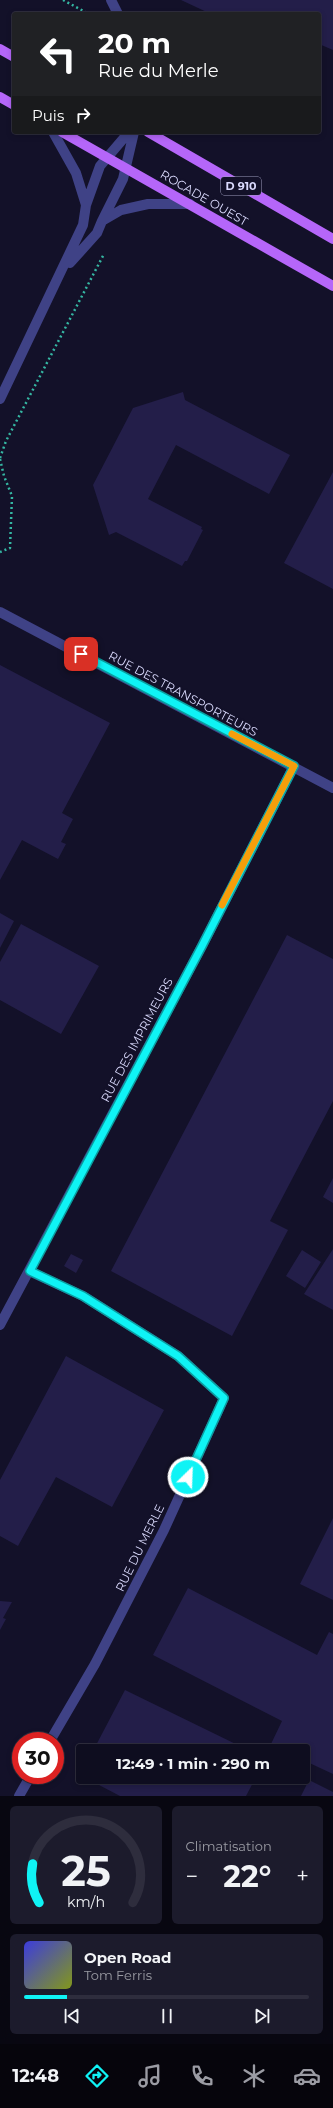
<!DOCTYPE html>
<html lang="fr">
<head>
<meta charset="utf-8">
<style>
  body { margin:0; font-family:Montserrat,sans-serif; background:#1c1b2c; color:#f1f3f6; height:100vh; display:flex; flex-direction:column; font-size:15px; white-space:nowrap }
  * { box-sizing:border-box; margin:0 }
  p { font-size:13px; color:#9b9ca4 }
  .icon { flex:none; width:22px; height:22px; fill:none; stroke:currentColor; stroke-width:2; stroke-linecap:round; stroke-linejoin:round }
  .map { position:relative; height:1796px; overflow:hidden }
  .details { display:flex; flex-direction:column; gap:10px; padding:10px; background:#080711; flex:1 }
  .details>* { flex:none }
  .guide { position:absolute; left:12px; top:12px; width:309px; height:122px; border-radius:4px; box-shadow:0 2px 6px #0003,0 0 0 1px #2e2d3d; background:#202124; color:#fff; overflow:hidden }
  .speed { position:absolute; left:12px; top:1732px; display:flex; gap:8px; font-size:20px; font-weight:700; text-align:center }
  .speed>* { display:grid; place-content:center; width:52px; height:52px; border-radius:50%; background:#0e0d1f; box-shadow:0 2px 6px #0003,0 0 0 1px #2e2d3d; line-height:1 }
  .speed .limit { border:6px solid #d22; background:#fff; color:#111 }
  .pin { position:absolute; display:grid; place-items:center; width:34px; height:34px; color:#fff; margin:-17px; border-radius:8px; box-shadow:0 2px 6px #0006 }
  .me { position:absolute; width:44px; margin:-22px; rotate:24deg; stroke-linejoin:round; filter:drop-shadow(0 0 3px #0008) }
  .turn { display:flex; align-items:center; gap:14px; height:84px; padding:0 20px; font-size:18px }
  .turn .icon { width:52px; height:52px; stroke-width:2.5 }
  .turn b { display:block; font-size:28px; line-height:34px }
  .then { display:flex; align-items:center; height:38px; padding:0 20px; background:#0003; gap:8px; font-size:15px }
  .big { font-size:30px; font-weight:700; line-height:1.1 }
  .details .card { flex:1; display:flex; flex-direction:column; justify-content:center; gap:6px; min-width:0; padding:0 14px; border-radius:6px; background:#1c1b2c }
  .details .dial { align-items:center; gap:0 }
  .dial svg { height:104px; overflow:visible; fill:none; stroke:#2e2d3d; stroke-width:7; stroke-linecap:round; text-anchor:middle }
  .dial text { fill:#f1f3f6; stroke:none }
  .song { display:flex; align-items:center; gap:12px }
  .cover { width:48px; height:48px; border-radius:6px; background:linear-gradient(135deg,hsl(240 70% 55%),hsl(70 70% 35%)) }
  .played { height:4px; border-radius:2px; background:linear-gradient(90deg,#0ff3f5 15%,#2e2d3d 15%) }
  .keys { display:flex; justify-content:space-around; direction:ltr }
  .heat { display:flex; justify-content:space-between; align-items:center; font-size:22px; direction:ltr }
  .details .tiles { flex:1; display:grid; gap:10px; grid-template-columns:1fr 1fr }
  .card:last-child { grid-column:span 2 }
  .trip { position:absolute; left:76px; top:1744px; width:234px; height:40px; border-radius:4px; background:#0e0d1f; box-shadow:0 2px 6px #0003,0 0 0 1px #2e2d3d; font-weight:700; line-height:40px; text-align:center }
  .tab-bar { display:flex; height:64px; justify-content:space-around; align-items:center; background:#06050c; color:#9b9ca4 }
  .tab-bar .icon { width:28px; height:28px }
  .tab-bar .active { color:#0ff3f5 }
  .tab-bar b { font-size:18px; color:#f1f3f6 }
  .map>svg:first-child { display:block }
  .building { fill:#231e49 }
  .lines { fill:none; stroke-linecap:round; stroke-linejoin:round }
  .path { stroke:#35b7a3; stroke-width:2.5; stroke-dasharray:2 3; stroke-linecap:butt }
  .minor { stroke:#3f4286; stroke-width:10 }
  .major { stroke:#b566f9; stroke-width:10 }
  .route-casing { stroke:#0a9e9f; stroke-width:10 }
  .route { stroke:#0ff3f5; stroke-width:7 }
  .slow { stroke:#f59e0b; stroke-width:7 }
  .labels { text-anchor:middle; stroke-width:4; stroke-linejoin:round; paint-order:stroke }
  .shield { fill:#131129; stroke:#9f9ebe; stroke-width:1 }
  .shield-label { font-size:11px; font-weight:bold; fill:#dbdbfe }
  .street-label { font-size:12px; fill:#dbdbfe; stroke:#131129 }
</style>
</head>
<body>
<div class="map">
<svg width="333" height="1796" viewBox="0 0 333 1796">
  <rect width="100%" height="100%" fill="#131129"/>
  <path class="building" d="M181,0H333V50L319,44V14H254L249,11L248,14H211Z
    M183,392L185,400L290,455L269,494L176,445L148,499L202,527L201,529L203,530L187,561H185L182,566L116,532L109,535L93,485L133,408Z
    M333,472V589L284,563Z
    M0,665L110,723L62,813L73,819L61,842L66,844L58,859L22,840L0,880Z
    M0,913L14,921L0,948Z
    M21,924L99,966L61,1034L0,1000V962Z
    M287,935L333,959V1101L270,1221L288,1230L232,1336L111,1271Z
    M333,1178V1203L323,1197Z
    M333,1249V1310L304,1294Z
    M302,1250L321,1262L305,1288L286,1276Z
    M71,1254L83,1260L76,1273L64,1266Z
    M66,1356L164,1410L112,1507L56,1477L18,1546L0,1536V1480Z
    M333,1518V1600L300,1584Z
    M188,1588L317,1655L329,1632L333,1634V1774L303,1760V1751H285L271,1744L282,1721L153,1655Z
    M0,1601L12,1602L3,1618L6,1619L0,1630Z
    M125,1690L250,1751H93Z
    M83,1769V1777H256L246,1796H120L80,1775Z
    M309,1780L333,1792V1796H301Z"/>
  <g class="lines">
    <path class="path" d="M63,0L89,14
      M0,458L6,441L104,254
      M0,459L4,476L12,496L10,548L0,552"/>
    <path class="minor" d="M111,0L118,14
      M53,132L76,173L86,205
      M102,221L123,179L134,132
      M70,263L97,233L102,221L121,210L148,204H190
      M0,399L83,225L86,205L100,166L129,132
      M0,612L333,788
      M29,1271L83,1296L178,1356L224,1398L164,1530L95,1664L50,1741
      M0,1325L202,946L294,766
      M19,1796L31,1775"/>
    <path class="major" d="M0,49L14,57
      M0,97L14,105
      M62,132L333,286
      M148,132L333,239"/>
  </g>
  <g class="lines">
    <defs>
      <path id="route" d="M81,654L294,766L202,946L30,1271L83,1296L178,1356L224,1398L188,1477"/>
    </defs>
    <use href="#route" class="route-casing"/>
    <use href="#route" class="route"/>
    <path class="slow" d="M222,905L294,766L232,734"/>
  </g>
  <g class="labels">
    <rect class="shield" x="221" y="177" width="40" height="18" rx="3"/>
    <g class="shield-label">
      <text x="241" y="190">D 910</text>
    </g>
    <g class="street-label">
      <text transform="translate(204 198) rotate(30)" y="4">ROCADE OUEST</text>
      <text transform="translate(183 694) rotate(28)" y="4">RUE DES TRANSPORTEURS</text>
      <text transform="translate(137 1040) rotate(-62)" y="4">RUE DES IMPRIMEURS</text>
      <text transform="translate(140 1548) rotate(-64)" y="4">RUE DU MERLE</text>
    </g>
  </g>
</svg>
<div class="speed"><div class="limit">30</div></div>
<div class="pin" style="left:81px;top:654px;background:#d93025"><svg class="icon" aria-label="arrive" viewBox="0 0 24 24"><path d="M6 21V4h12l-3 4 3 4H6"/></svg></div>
<svg class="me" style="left:188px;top:1477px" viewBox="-20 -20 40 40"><circle r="17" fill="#0ff3f5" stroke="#fff" stroke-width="3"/><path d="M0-11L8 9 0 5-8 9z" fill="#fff"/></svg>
<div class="trip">12:49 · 1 min · 290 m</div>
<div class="guide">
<div class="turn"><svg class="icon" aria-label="left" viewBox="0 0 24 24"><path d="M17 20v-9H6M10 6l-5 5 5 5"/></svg><div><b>20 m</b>Rue du Merle</div></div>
<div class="then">Puis<svg class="icon" aria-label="right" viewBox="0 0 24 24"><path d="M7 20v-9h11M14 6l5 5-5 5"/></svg></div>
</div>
</div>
<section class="details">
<div class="tiles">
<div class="card dial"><svg viewBox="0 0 100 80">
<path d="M14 69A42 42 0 1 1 86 69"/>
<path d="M14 69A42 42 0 0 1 9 39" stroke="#0ff3f5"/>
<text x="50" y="56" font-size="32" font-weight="700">25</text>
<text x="50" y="72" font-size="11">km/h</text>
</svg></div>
<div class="card"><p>Climatisation</p>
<div class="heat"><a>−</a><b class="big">22°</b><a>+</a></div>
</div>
<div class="card">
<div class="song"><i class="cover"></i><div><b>Open Road</b><p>Tom Ferris</p></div></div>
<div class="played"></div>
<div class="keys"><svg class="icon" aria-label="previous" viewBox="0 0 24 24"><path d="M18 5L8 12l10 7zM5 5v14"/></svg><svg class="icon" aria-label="pause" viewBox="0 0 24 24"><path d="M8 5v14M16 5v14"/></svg><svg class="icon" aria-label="next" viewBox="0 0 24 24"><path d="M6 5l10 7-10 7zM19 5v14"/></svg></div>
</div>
</div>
</section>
<nav class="tab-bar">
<b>12:48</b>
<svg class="icon active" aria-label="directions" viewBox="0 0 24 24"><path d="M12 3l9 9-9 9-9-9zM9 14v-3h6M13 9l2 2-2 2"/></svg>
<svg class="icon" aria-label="music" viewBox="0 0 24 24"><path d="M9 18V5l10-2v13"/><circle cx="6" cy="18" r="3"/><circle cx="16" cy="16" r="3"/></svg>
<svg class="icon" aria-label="phone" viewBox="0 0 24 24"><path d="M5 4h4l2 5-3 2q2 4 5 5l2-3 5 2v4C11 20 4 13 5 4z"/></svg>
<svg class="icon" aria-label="climate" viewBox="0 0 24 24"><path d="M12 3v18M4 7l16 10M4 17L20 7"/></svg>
<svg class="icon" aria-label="car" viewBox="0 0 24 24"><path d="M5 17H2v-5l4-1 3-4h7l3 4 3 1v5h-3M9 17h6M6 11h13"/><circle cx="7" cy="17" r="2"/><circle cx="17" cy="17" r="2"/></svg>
</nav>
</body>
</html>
